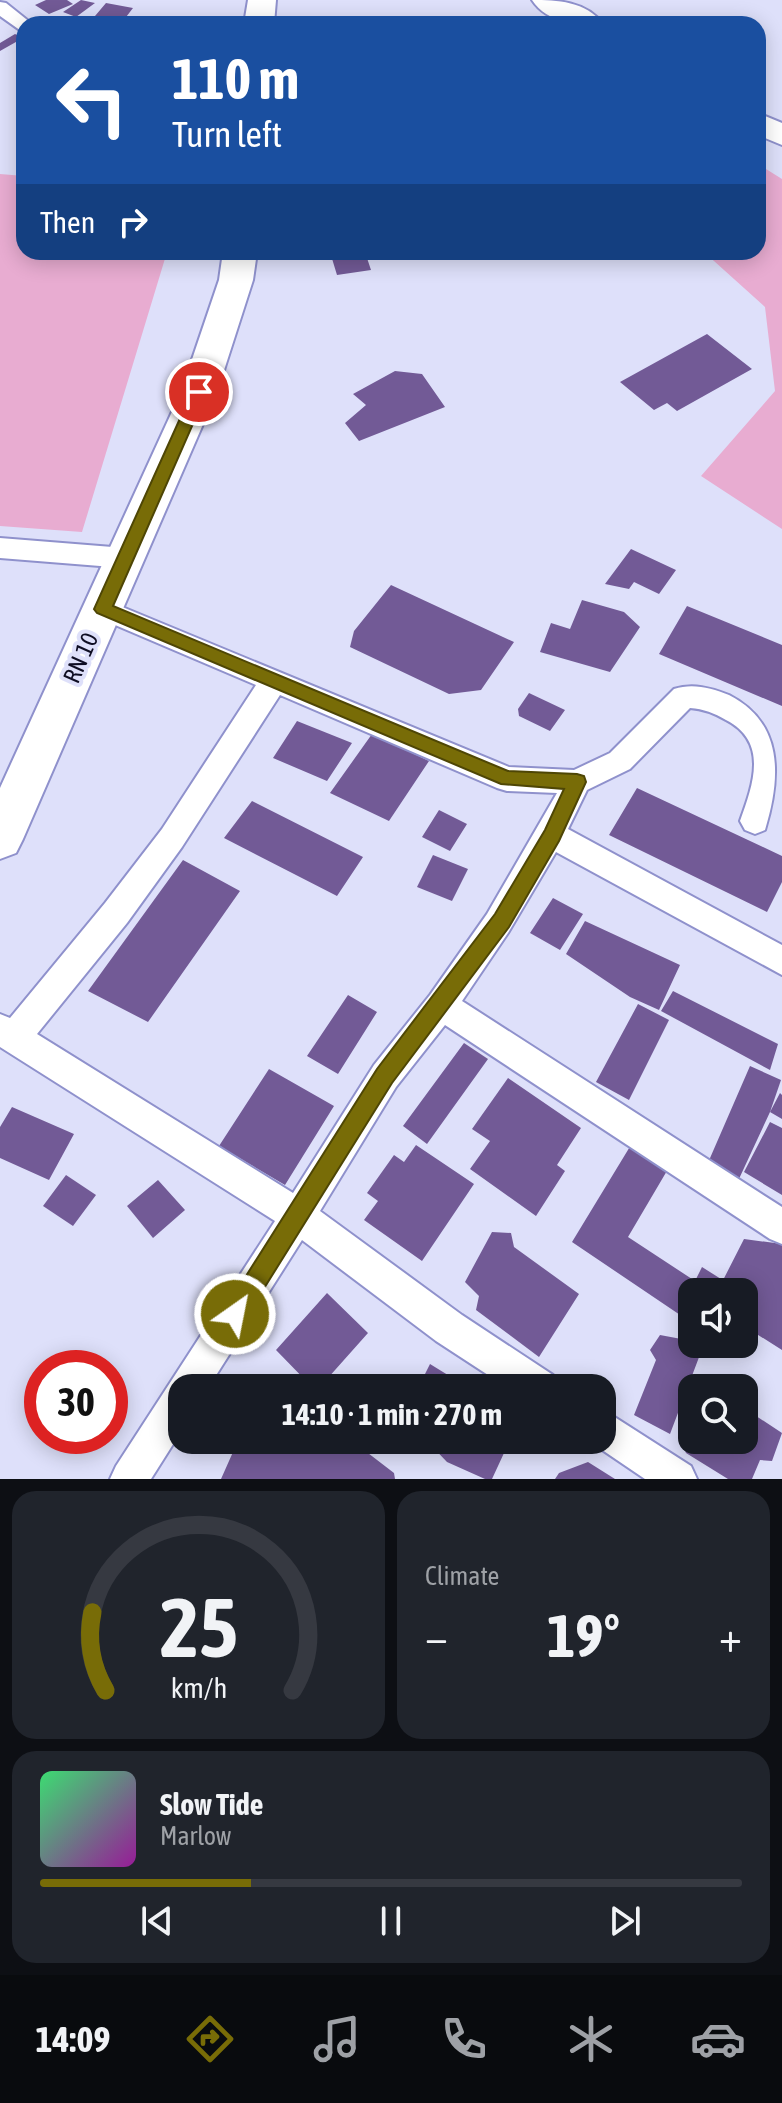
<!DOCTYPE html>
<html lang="en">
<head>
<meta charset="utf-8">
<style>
  body { margin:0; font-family:"Asap Condensed",sans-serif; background:#20242c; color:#f1f3f6; height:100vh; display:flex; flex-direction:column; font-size:30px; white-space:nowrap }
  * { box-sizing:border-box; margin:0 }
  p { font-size:26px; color:#9ea1a6 }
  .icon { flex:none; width:44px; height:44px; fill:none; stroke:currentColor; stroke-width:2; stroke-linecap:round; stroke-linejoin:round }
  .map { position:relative; height:1479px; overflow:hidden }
  .drawer { display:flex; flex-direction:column; gap:12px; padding:12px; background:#0d0f14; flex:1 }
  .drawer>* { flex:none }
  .guide { position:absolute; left:16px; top:16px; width:750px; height:244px; border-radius:24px; box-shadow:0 4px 20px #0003; background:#1a4fa0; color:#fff; overflow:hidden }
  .tools { position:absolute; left:678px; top:1278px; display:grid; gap:16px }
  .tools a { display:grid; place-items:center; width:80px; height:80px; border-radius:16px; background:#171b24; box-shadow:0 4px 20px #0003; font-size:40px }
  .speed { position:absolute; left:24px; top:1350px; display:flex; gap:16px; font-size:40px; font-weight:700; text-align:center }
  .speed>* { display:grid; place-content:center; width:104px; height:104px; border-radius:50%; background:#171b24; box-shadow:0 4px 20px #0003; line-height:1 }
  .speed .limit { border:12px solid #d22; background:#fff; color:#111 }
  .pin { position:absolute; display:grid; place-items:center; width:68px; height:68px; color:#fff; margin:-34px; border:4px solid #fff; border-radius:50%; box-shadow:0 2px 8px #0007 }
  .me { position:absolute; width:88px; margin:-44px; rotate:33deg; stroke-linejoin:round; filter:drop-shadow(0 0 6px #0008) }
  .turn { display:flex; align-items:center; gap:28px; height:168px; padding:0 24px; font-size:36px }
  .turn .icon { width:104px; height:104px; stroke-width:2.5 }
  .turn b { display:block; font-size:56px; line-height:68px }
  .then { display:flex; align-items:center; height:76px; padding:0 24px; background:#0003; gap:16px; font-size:30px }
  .big { font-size:60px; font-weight:700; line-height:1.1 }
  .drawer .card { flex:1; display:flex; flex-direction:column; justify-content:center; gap:12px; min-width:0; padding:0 28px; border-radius:24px; background:#20242c }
  .drawer .dial { align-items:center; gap:0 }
  .dial svg { height:208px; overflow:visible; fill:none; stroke:#363941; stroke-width:7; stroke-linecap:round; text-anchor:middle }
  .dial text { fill:#f1f3f6; stroke:none }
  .song { display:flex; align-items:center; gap:24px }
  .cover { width:96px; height:96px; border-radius:12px; background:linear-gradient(135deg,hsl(140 70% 55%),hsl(300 70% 35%)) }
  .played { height:8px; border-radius:4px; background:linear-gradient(90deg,#786c07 30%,#363941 30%) }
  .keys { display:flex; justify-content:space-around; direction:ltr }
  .heat { display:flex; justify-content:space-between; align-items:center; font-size:44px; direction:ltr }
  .drawer .tiles { flex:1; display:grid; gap:12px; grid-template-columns:1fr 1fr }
  .card:last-child { grid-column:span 2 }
  .trip { position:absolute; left:168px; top:1374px; width:448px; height:80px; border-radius:24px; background:#171b24; box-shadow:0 4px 20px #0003; font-weight:700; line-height:80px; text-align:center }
  .dock { display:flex; height:128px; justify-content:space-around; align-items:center; background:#090b0e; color:#9ea1a6 }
  .dock .icon { width:56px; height:56px }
  .dock .active { color:#786c07 }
  .dock b { font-size:36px; color:#f1f3f6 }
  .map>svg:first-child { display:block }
  .green { fill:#e8acd1 }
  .building { fill:#725a96 }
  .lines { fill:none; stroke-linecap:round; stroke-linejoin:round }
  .minor-casing { stroke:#8f91cc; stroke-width:4 }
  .primary-casing { stroke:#8f91cc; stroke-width:4 }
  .minor { fill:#fff; fill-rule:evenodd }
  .primary { fill:#fff; fill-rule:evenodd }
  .route { fill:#786c07; stroke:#4e4605; stroke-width:2 }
  .labels { text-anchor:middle; stroke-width:8; stroke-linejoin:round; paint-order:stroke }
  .street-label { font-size:24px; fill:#0e0d23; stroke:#dee0fa }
</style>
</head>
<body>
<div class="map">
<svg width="782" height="1479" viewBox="0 0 782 1479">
  <rect width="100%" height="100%" fill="#dee0fa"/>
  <path class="green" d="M758,164L782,179V529L701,476L775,391L765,307L704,252H758Z
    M0,174L24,176V252H167L82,532L0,526Z"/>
  <path class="building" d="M46,0H67L73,4L49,14L35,5Z
    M81,0L95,3L76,17L63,12Z
    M106,3L133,8L123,21L95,16Z
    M15,34L23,38L0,51V43Z
    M330,252H365L371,270L337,275Z
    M707,334L752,369L677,411L667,403L654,410L620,382Z
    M395,371L422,374L445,407L359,441L345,423L366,405L353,394Z
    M631,549L676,570L659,594L634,582L629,589L605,584Z
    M391,585L514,642L481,690L449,694L350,647L354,631Z
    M582,600L624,612L640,627L610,672L540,652L551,623L570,629Z
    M687,606L782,645V706L659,654Z
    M529,693L565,710L550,731L519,716L518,709Z
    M297,721L352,743L327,781L273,758Z
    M372,734L429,761L389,821L330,793Z
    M637,788L782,856V882L767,912L609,835Z
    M252,801L363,857L337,896L224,838Z
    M439,810L467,824L450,851L422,837Z
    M433,855L468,869L452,901L417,887Z
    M183,860L240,891L148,1022L88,991Z
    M553,898L583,914L560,950L530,933Z
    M585,921L680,965L659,1010L630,997L566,954Z
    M673,991L778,1044L770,1070L661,1011Z
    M348,995L377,1012L338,1074L307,1056Z
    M638,1004L669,1020L629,1100L596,1082Z
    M464,1043L488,1059L427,1144L403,1126Z
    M750,1066L781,1080L770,1112L780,1093L782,1095V1119L770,1112L738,1181L707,1165Z
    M269,1069L334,1106L285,1185L219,1146Z
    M508,1078L581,1128L557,1165L565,1171L536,1216L470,1169L490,1141L472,1129Z
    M12,1107L74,1134L49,1180L0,1158V1127Z
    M770,1122L782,1128V1195L744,1172Z
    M634,1140L671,1164L628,1237L695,1281L702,1267L721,1279L714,1292H692V1323L572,1242Z
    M416,1145L474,1184L422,1261L364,1220L378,1201L367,1193L394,1155L404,1162Z
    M66,1175L96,1195L73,1226L43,1206Z
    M158,1180L185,1210L153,1238L127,1206Z
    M492,1232L511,1233L514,1247L579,1294L539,1357L476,1310L479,1296L465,1282Z
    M744,1239L782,1244V1350L744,1326V1292H717Z
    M327,1293L368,1333L319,1388H313L276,1350Z
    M660,1335L692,1341V1344H704L670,1434L634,1415L656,1360L650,1350Z
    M430,1364L469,1388H418Z
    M744,1408L782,1433L772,1461L760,1460L752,1479H728L686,1453L679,1436L692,1410V1440H744Z
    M222,1440H351L394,1473L395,1479H221L233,1452Z
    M426,1440H510L492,1479H485L447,1462Z
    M588,1462L615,1479H555L559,1473Z"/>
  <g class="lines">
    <defs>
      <path id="minor" d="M0,2L6,3L31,23L24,24V33L0,16Z
        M0,538L125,548L134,551L138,558L134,565L125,568L0,558Z
        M103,599L509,767L574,770L610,753L674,689C693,683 711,688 729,695C782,722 782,774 765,830L755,834L745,830L740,821C753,785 769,742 726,720C714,713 704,709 690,708L630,769L587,790L568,829L782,945V975L556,852L508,933L462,1001L782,1207V1244L770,1239L445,1025L396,1087L320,1211L462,1315L553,1375L558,1388H508L436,1341L302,1240L208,1388H182V1430L151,1479H110L116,1466L275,1221L0,1047V1014L10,1018L105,903L162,829L256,685L94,616L90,609L94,602ZM280,695L497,788L507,791L557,793L487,914L430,995L374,1065L293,1193L37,1034L127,923L182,847Z
        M602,1409L691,1466L697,1479H645L589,1441L602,1440Z"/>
      <path id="primary" d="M248,0H276L274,24H244Z
        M532,0C557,0 586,1 603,24C577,24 548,24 532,0Z
        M758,113L782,123V145L758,135Z
        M223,252H257L253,280L217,392L23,839L16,853L0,859V788L181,392L219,280Z"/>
    </defs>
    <use href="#minor" class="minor-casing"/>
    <use href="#primary" class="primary-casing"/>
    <use href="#minor" class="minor"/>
    <use href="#primary" class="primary"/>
  </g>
  <path class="route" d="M199,387L207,392L113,606L508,771L577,774L584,776L586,782L559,841L509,927L392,1083L243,1322L235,1326L227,1322L223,1314L227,1306L377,1069L495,914L545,830L564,789L501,784L97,613L94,609L192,392Z"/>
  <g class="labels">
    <g class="street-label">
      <text transform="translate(81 658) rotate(-66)" y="8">RN 10</text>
    </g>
  </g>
</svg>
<div class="tools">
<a><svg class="icon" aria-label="sound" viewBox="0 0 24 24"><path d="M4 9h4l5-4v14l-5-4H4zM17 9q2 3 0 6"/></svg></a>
<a><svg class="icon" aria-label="search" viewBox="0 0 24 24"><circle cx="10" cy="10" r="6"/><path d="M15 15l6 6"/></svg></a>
</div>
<div class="speed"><div class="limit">30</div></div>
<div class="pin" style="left:199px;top:392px;background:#d93025"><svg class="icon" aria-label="arrive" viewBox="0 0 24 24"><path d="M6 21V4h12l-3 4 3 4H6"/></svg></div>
<svg class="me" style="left:235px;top:1314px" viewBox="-20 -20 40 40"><circle r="17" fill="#786c07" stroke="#fff" stroke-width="3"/><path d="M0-11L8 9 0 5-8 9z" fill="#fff"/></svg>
<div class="trip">14:10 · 1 min · 270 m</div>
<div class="guide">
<div class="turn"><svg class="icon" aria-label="left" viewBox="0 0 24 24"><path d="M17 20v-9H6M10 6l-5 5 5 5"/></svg><div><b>110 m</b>Turn left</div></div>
<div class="then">Then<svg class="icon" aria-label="right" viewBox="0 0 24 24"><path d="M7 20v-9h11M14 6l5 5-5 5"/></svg></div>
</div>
</div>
<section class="drawer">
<div class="tiles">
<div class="card dial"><svg viewBox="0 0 100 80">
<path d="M14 69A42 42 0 1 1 86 69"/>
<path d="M14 69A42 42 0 0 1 9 39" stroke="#786c07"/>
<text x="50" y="56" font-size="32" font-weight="700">25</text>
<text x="50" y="72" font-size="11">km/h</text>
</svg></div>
<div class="card"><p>Climate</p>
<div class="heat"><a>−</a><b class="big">19°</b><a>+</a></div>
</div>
<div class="card">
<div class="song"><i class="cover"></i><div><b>Slow Tide</b><p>Marlow</p></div></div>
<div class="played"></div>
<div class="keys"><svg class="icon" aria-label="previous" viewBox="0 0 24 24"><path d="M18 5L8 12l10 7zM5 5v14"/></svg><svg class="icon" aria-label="pause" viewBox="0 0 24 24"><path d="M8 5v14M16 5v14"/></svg><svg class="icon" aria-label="next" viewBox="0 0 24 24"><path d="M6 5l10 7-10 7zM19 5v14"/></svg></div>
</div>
</div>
</section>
<nav class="dock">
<b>14:09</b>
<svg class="icon active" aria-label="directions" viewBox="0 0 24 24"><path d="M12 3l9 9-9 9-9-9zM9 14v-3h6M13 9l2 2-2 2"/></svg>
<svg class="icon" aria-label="music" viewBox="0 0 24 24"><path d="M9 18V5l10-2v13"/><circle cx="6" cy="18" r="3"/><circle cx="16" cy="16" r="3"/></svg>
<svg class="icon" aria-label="phone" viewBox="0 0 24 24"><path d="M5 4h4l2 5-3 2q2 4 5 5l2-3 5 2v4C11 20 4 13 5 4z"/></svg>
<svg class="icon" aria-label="climate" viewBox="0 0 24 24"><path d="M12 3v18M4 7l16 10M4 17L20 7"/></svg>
<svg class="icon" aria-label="car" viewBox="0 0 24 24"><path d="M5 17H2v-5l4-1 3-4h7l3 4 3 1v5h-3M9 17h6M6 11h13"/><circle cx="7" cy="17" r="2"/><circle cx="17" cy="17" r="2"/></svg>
</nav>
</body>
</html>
